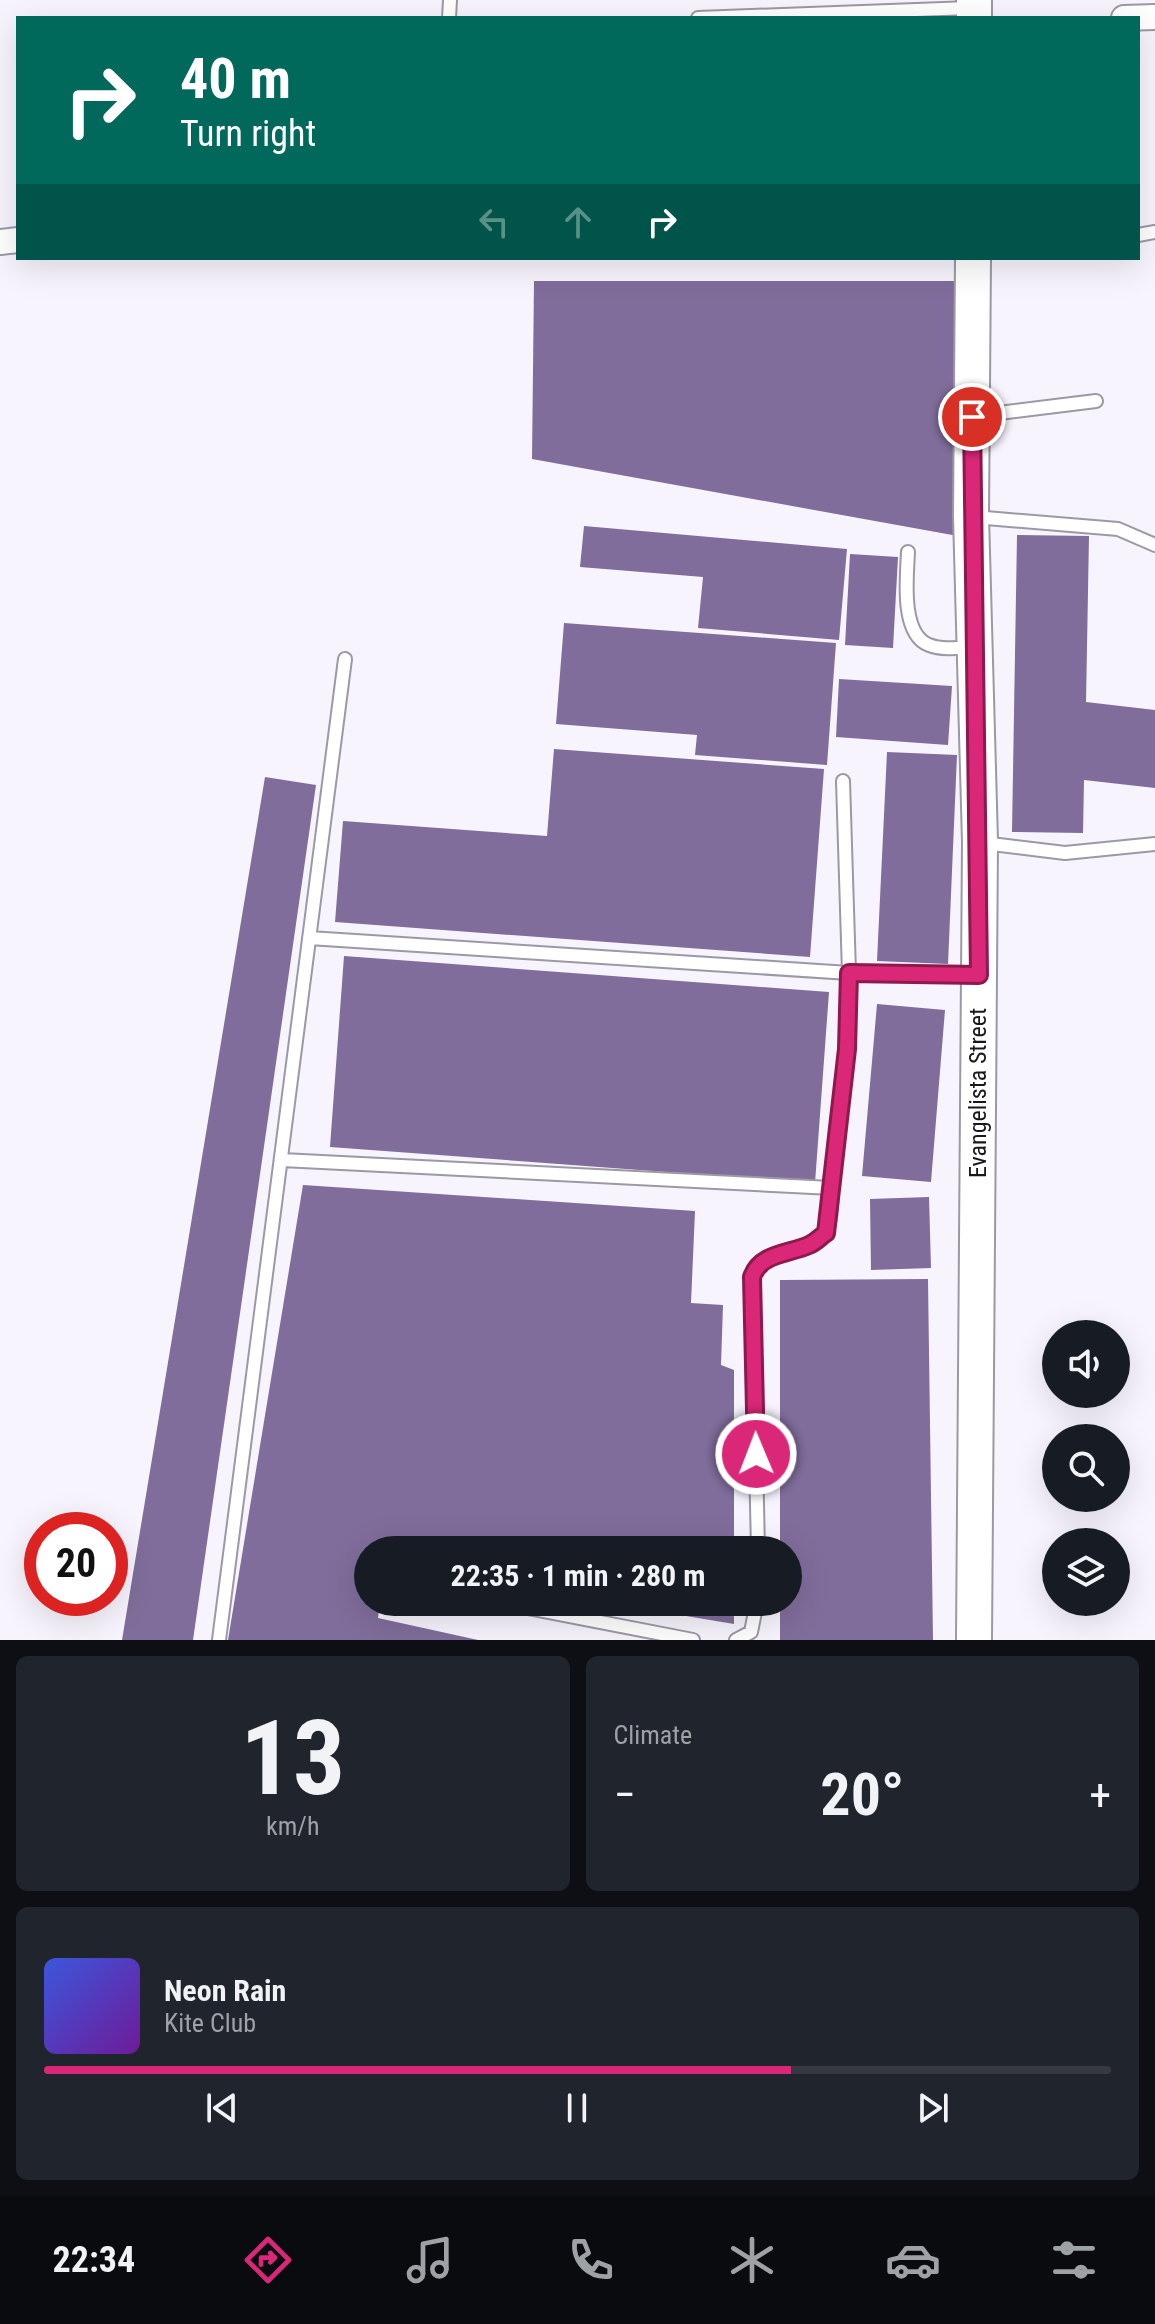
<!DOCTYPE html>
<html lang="en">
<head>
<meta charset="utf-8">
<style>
  body { margin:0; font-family:"Roboto Condensed",sans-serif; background:#20242c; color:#f1f3f6; height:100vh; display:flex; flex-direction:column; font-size:30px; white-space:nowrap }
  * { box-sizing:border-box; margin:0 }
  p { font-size:26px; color:#9ea1a6 }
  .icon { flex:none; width:44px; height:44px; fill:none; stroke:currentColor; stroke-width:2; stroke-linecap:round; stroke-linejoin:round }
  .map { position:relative; height:1640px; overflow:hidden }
  .side { display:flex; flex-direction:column; gap:16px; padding:16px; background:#0d0f14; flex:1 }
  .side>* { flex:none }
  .top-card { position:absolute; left:16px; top:16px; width:1124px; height:244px; border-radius:0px; box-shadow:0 8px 32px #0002; background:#00695c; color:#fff; overflow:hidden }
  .buttons { position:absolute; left:1042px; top:1320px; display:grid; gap:16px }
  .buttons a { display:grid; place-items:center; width:88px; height:88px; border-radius:50%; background:#171b24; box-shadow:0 8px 32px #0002; font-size:40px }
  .speed { position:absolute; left:24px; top:1512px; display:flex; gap:16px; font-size:40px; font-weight:700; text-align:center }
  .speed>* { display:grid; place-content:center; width:104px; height:104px; border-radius:50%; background:#171b24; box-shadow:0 8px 32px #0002; line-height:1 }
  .speed .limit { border:12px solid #d22; background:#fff; color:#111 }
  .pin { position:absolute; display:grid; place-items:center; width:68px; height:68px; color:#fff; margin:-34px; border:4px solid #fff; border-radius:50%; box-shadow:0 2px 8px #0007 }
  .me { position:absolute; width:88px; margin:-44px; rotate:359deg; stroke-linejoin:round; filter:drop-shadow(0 0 6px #0008) }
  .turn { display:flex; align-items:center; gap:28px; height:168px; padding:0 32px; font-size:36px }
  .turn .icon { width:104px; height:104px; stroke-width:2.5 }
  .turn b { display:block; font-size:56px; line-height:68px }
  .lanes { display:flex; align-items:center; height:76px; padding:0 32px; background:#0003; justify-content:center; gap:40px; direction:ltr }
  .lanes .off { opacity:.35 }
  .big { font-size:60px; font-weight:700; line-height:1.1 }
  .side .card { flex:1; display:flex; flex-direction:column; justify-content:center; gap:12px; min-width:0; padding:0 28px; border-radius:12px; background:#20242c }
  .side .dial { align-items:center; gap:0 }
  .dial b { font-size:104px; line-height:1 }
  .song { display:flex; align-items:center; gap:24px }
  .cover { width:96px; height:96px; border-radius:12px; background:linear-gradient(135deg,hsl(230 70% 55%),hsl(280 70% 35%)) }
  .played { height:8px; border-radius:4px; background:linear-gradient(90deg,#db2777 70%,#363941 70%) }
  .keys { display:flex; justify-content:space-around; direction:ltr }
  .heat { display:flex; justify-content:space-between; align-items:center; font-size:44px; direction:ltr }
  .side .tiles { flex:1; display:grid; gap:16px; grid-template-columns:1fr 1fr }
  .card:last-child { grid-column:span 2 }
  .trip { position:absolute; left:354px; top:1536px; width:448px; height:80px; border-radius:40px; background:#171b24; box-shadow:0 8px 32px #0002; font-weight:700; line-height:80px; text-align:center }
  .tab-bar { display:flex; height:128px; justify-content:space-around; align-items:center; background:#090b0e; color:#9ea1a6 }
  .tab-bar .icon { width:56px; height:56px }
  .tab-bar .current { color:#db2777 }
  .tab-bar b { font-size:36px; color:#f1f3f6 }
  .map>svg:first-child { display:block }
  .building { fill:#806d9b }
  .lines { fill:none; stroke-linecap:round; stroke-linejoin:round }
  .service-casing { stroke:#9c98a4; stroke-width:16 }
  .minor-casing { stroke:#9c98a4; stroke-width:28 }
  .secondary-casing { stroke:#9c98a4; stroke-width:38 }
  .service { stroke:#fff; stroke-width:12 }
  .minor { stroke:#fff; stroke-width:24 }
  .secondary { stroke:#fff; stroke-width:34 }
  .route-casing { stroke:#8e194d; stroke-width:20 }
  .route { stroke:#db2777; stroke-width:14 }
  .labels { text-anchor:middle; stroke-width:6; stroke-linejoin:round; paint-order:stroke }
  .street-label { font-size:24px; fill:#19171c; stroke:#fff }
</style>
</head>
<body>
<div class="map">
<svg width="1155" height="1640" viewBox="0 0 1155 1640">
  <rect width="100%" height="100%" fill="#f7f4fe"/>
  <path class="building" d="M534,281H965L958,536L532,459Z
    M584,526L847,549L839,640L698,628L703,577L580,567Z
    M1017,535L1089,536L1086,702L1155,710V788L1084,780L1083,833L1012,832Z
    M850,554L898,557L893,648L845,645Z
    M564,623L836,643L827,765L695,755L697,735L556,724Z
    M839,679L952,686L948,745L836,737Z
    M554,749L824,769L810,957L335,922L343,821L547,836Z
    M887,752L957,755L948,964L877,961Z
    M265,777L316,785L193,1640H122Z
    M344,956L829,992L815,1183L330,1147Z
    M877,1004L945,1010L931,1182L862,1176Z
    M303,1185L695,1211L691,1303L723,1305L721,1365L734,1370V1550H368V1602H380L378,1618L478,1640H228Z
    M929,1197L931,1268L871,1270L870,1199Z
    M928,1279L933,1640H780V1602H788V1550H780V1280Z
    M614,1602H734V1624L614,1604Z"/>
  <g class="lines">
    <defs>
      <path id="service" d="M449,18L450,0
        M698,18L970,8
        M1138,235L1155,232
        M975,416L1096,401
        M974,517L1118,529L1155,545
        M908,552C907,576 900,634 929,645C942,650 958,648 973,647
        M983,843L1065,853L1155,844
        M309,938L849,973L843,781
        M282,1160L832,1188L847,1049L849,973L976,975
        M758,1550L752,1277C763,1244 809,1260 825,1233C832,1222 831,1201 832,1188
        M497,1602L693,1640
        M219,1640L345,659
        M736,1640L751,1632L757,1602"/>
      <path id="minor" d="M1124,18L1155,17
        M0,242L18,240"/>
      <path id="secondary" d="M974,18V0
        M973,258L971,516L980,842L974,1640"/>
    </defs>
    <use href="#service" class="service-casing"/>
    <use href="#minor" class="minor-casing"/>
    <use href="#secondary" class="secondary-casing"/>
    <use href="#service" class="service"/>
    <use href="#minor" class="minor"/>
    <use href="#secondary" class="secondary"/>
  </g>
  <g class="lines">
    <defs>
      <path id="route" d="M756,1454L752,1277C760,1253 789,1254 809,1245C816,1242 820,1237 826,1233L847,1049L849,973L979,975L972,417"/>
    </defs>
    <use href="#route" class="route-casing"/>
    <use href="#route" class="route"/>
  </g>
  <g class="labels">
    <g class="street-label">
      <text transform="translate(978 1093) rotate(-90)" y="8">Evangelista Street</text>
    </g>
  </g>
</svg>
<div class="buttons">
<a><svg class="icon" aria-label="sound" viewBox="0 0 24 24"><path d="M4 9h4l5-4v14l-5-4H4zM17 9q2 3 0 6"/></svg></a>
<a><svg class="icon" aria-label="search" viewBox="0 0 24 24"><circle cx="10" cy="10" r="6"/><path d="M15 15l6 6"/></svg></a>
<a><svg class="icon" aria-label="layers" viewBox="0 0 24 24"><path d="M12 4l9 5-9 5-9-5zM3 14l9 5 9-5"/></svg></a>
</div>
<div class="speed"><div class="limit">20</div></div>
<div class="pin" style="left:972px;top:417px;background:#d93025"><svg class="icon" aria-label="arrive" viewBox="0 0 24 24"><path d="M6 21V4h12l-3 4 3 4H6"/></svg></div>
<svg class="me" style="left:756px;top:1454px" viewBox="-20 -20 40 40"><circle r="17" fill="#db2777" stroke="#fff" stroke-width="3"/><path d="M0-11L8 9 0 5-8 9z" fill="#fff"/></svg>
<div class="trip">22:35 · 1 min · 280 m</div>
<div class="top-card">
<div class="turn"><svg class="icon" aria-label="right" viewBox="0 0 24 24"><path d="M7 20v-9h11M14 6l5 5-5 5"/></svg><div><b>40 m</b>Turn right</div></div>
<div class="lanes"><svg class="icon off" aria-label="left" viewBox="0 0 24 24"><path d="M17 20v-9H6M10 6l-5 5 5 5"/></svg><svg class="icon off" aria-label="ahead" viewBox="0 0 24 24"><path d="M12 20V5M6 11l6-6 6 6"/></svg><svg class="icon" aria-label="right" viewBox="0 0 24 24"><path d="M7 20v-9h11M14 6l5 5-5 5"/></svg></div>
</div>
</div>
<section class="side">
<div class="tiles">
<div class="card dial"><b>13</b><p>km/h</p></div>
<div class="card"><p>Climate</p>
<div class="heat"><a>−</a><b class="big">20°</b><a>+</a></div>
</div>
<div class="card">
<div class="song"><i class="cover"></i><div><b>Neon Rain</b><p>Kite Club</p></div></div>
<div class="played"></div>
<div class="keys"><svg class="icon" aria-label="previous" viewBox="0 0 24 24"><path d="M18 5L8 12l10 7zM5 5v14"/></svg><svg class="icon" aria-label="pause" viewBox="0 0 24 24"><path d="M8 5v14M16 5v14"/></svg><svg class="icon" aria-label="next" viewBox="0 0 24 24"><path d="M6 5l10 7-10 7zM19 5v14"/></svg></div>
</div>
</div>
</section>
<nav class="tab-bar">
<b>22:34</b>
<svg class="icon current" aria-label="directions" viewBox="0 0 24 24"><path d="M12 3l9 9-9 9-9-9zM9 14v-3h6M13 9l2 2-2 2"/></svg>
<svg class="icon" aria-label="music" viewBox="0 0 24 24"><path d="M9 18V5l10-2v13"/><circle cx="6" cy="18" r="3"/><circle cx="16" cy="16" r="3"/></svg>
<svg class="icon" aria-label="phone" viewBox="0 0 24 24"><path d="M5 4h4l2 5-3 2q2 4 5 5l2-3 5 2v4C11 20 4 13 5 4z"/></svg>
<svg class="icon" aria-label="climate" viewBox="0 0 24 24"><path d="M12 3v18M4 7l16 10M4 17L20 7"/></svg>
<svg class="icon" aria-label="car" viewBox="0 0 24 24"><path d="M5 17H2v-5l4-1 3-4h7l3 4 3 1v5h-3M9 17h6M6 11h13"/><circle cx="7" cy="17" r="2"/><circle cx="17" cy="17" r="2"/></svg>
<svg class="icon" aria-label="filters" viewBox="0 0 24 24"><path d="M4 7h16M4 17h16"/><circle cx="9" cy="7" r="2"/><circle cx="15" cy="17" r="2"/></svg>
</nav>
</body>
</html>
